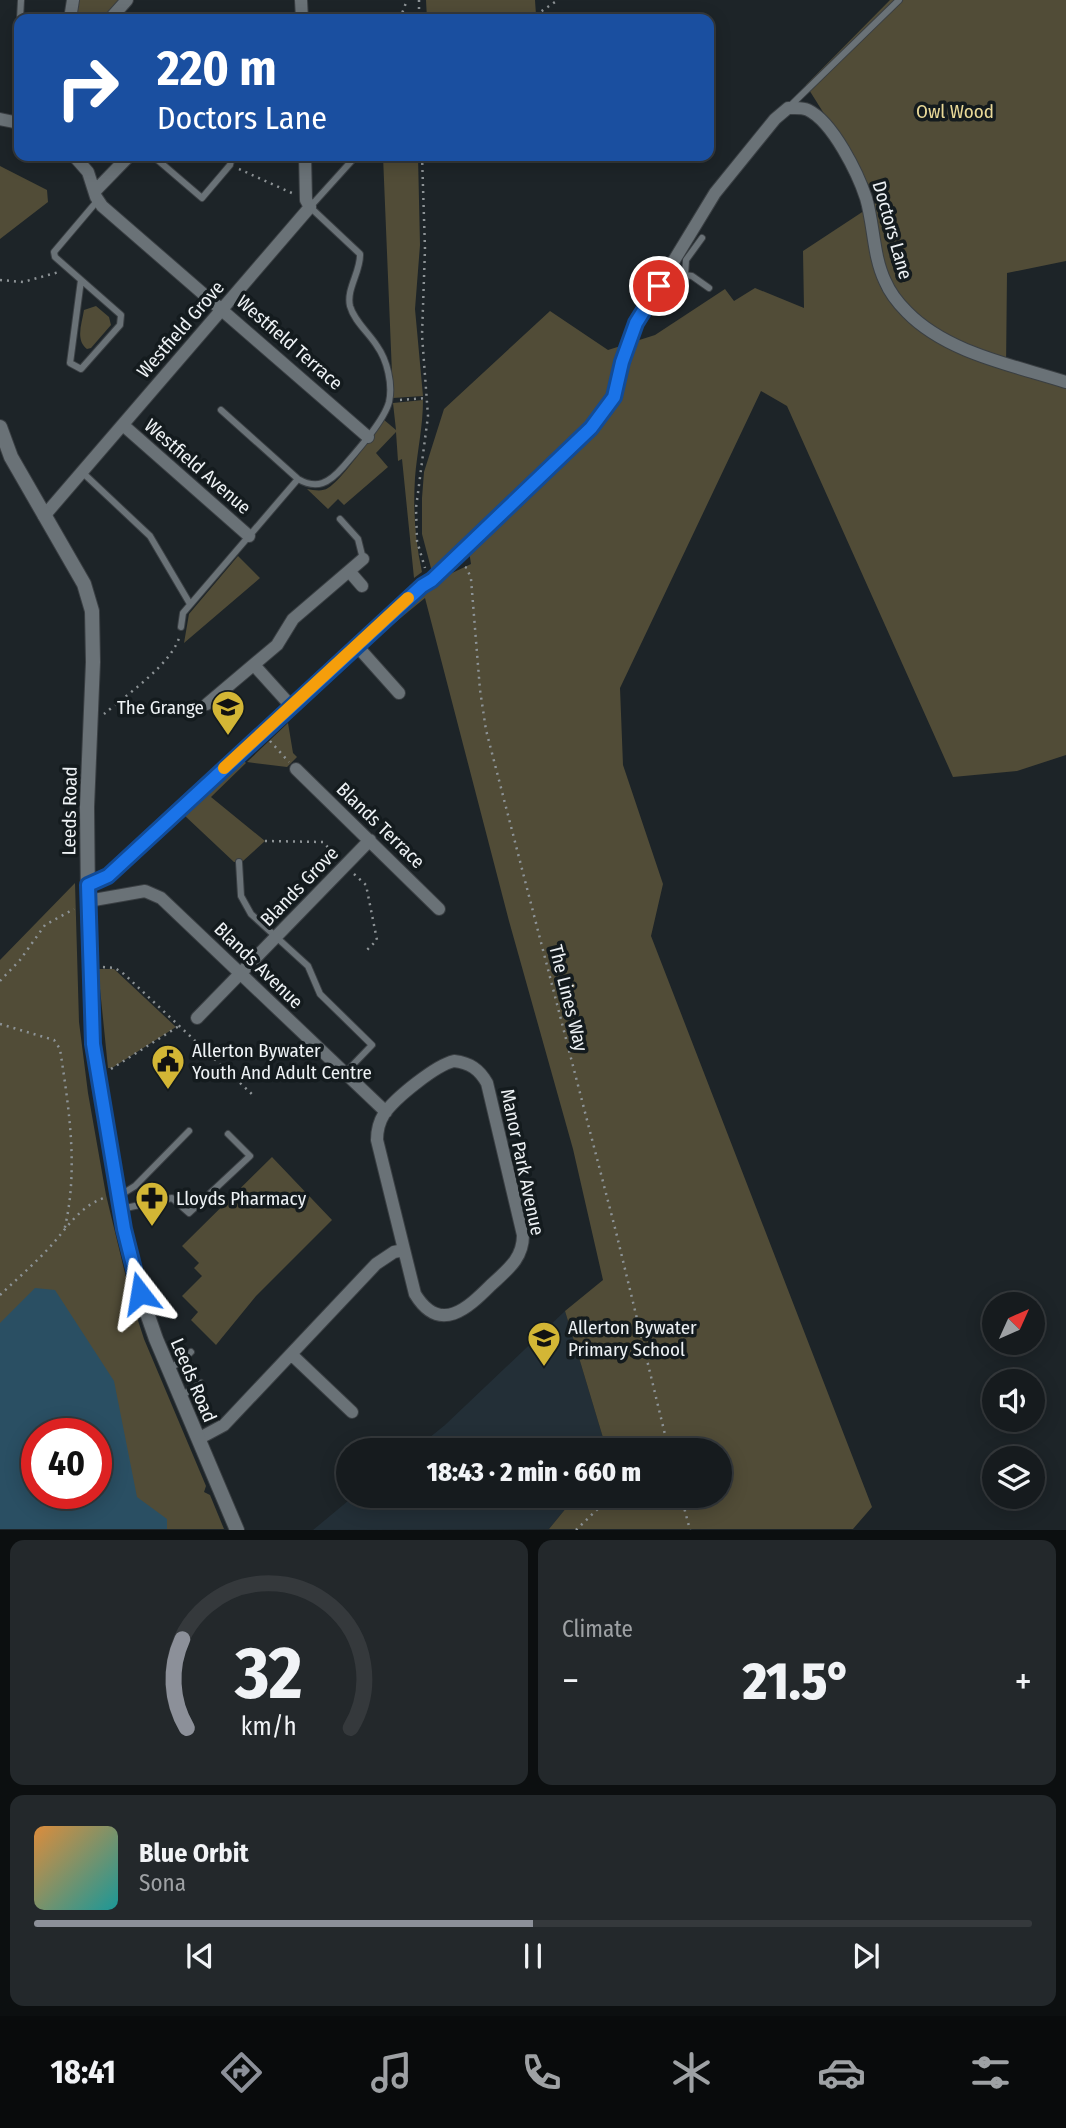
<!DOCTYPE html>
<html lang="en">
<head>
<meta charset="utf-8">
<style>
  body { margin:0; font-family:"Fira Sans Condensed",sans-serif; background:#23282b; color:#f1f3f6; height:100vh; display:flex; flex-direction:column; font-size:26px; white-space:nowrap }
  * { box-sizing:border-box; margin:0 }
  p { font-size:23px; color:#9ea1a4 }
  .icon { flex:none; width:38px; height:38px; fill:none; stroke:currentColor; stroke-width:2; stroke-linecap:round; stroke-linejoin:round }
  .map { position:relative; height:1530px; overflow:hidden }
  .details { display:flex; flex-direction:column; gap:10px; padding:10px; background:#0c0f10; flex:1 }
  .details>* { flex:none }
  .hud { position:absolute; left:14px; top:14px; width:700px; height:147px; border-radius:14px; box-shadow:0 4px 18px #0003,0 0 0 2px #35393c; background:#1a4fa0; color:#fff; overflow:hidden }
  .needle { width:46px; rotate:45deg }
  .buttons { position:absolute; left:982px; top:1292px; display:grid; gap:14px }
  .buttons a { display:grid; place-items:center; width:63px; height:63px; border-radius:50%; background:#161b1e; box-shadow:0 4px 18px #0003,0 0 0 2px #35393c; font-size:35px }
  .speed { position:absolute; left:21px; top:1418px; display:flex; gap:14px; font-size:35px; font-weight:700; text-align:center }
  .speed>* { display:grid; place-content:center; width:91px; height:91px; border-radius:50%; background:#161b1e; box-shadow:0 4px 18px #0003,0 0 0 2px #35393c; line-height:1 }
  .speed .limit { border:10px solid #d22; background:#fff; color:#111 }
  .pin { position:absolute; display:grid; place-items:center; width:60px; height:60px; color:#fff; margin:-30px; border:4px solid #fff; border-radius:50%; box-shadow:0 2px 7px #0007 }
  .me { position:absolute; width:77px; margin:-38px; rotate:346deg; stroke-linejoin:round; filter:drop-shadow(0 0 5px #0008) }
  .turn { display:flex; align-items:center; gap:24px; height:147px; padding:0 28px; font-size:32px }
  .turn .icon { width:91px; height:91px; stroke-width:2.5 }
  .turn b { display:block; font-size:49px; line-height:60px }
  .big { font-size:52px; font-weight:800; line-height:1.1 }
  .details .widget { flex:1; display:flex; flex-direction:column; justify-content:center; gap:10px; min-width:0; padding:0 24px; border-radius:14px; background:#23282b }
  .details .dial { align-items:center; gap:0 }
  .dial svg { height:182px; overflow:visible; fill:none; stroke:#35393c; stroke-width:7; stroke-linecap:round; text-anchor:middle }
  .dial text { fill:#f1f3f6; stroke:none }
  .song { display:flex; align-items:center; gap:21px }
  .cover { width:84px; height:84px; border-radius:10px; background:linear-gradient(135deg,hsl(30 70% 55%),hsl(180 70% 35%)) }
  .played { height:7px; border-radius:4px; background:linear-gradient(90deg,#8c9099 50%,#35393c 50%) }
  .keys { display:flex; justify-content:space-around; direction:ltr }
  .heat { display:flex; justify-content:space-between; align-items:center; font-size:38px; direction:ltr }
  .details .tiles { flex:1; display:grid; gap:10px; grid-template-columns:1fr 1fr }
  .widget:last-child { grid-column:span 2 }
  .trip { position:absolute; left:336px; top:1438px; width:396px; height:70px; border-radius:35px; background:#161b1e; box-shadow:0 4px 18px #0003,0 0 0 2px #35393c; font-weight:800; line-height:70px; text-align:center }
  .dock { display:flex; height:112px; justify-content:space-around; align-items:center; background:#090b0c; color:#9ea1a4 }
  .dock .icon { width:49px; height:49px }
  .dock .active { color:#8c9099 }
  .dock b { font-size:32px; color:#f1f3f6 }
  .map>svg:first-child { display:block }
  .built { fill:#232f37 }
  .green { fill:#514c37; fill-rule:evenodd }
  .water { fill:#2a4f63; fill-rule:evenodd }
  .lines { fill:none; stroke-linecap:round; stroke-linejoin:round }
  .service-casing { stroke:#3a3f43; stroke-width:8 }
  .minor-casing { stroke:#3a3f43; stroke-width:14 }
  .tertiary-casing { stroke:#3a3f43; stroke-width:16 }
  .path { stroke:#8d9396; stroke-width:2.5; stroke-dasharray:2 5; stroke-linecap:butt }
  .service { stroke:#6a7277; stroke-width:6 }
  .minor { stroke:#6a7277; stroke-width:12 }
  .tertiary { stroke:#6a7277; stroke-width:14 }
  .route-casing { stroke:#114b97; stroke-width:18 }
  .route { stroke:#1a73e8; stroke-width:12 }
  .slow { stroke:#f59e0b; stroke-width:12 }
  .labels { text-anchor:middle; stroke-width:7; stroke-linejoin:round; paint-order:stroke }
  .park-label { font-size:19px; fill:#e9d998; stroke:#141b1e }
  .street-label { font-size:19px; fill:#eef2f5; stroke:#141b1e }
  .poi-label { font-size:19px; fill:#eef2f5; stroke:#141b1e; text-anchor:start }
</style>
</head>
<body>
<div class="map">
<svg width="1066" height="1530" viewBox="0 0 1066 1530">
  <rect width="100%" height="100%" fill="#1d2428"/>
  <path class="built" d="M565,1311L607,1451H413L445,1425Z
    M354,1496H576L549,1529L313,1530Z"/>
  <path class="green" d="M77,0H120L103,19H75Z
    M426,0H535L536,15L530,19H427Z
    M890,0H1066V261L1007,273L1006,369L1066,387V755L1017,771L953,777L787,406L761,391L620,688L623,765L663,884L651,936L872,1507L853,1529H549L576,1496H719V1451H607L565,1311L603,1280L573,1149L509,921L425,598L386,630L384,625L433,582L471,564L469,551L432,572L422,534V498L424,472L444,409L550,311L608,350L655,335L725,289L734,301L755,288L804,308L803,251L879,201L806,85Z
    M383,156H418L420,245L415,309L423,396L393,398Z
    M0,166L47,190L48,202L0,239Z
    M96,306L109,317L111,325L91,348L87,349C75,340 82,323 84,310Z
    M423,400C423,427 417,452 415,478C413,510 415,540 422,572L414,578L402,459L398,461L396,432L376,453L388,467L344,505L338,499L328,509L307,489C314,490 322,492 328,488C341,481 375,433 383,419L396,430L393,403Z
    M238,556L260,578L184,643L189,614Z
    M288,723L293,753L297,757L287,767L247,762Z
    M242,759L246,763L211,797L265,841L243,861L234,862L184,815Z
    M75,883L79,1022L88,1093L106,1195L132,1302L144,1339L206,1486L204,1492L210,1495L224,1529H0V960ZM37,1433H96V1493H37Z
    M98,969H114L176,1027L112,1068H108Z
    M272,1157L332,1220L256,1296L216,1345L191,1320L198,1312L182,1296L202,1276L194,1268L199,1263L182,1246Z"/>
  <path class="water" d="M35,1288L55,1290L114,1381L137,1497L167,1519V1529H0V1323ZM37,1433H96V1493H37Z"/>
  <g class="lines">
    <defs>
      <path id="service" d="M20,19L21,0
        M19,25L17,57L19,64
        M789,107L899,0
        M153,156L202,198L230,165L232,156
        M685,275L686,260L702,238
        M81,280L70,363L81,369L120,325L121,315L55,257L54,252L98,200
        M661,286L675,282L685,275L692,276L709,288
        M221,410L298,479C317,490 329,483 343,467C356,452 384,421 389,402C393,384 387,360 377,346C369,333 354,321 350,306C346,289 361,271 360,254L310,207L356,156
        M82,472L150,536L190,604
        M340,519L358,539L363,559
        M181,627L183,613L298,479
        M239,862L241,896L251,914L308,966L320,994L372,1045L345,1073
        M119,1196L135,1186L189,1131
        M121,1209L172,1198L189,1213L250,1156L228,1134
        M169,1369L183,1360L191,1352
        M181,1396L201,1383"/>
      <path id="minor" d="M301,0L302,19
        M70,19L73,0
        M110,19L127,0
        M0,119L19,123
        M74,156L88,172L96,197L102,206L368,437
        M95,191L129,156
        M123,425L249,536
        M44,516L310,207L306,200L305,156
        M349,571L362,586
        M357,646L399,693
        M254,665L291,706
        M207,704L277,645L293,619L363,559
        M296,769L439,909
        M88,885L108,876L422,586L432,580L591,428L614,396L622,362L636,323L715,193L775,119L788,108C794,108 802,107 808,110C833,122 858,174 866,198C874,225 873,256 885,281C890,293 898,303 907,312C947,353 1013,365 1066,382
        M88,901L145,891L161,898L386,1112
        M197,1018L370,840
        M454,1061C470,1063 479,1069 487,1083L523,1235C523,1259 507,1270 491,1285C468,1308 440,1335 415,1294L377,1140C377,1130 379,1122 384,1114C395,1098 436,1065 454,1061Z
        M292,1355L352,1412
        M198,1439L224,1425L376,1264L394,1252L404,1250"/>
      <path id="tertiary" d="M0,427L11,457L84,584L92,611L93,662L87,807L88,901L93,1044L124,1229L140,1293L156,1339L237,1530"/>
    </defs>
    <use href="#service" class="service-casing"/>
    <use href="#minor" class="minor-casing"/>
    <use href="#tertiary" class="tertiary-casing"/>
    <path class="path" d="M419,0V19
      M400,19L407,0
      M530,19L558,0
      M422,156L425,249L422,335L428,416L416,508L417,541L425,568
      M239,169L294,194
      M0,280L23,282L59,272
      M400,400L426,398
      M465,567L467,568L471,579L480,690L486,730L616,1232L669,1451
      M104,714C125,696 175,662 180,634
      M270,741L289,762
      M265,841L323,842L337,857
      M354,874L366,885L377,940L366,951
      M103,967L115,968L124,974L255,1097
      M0,981L20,960L45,925L74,909
      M0,1024L54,1040L60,1049C69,1109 79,1171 64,1231
      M111,1069L179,1026
      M0,1295C16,1280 33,1265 48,1249C66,1230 78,1207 104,1198
      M681,1496L690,1530
      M576,1530L611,1496"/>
    <use href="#service" class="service"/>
    <use href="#minor" class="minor"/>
    <use href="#tertiary" class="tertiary"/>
  </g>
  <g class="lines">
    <defs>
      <path id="route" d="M140,1293L124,1229L93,1044L88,885L108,876L422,586L432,580L591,428L614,397L622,362L636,323L659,286"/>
    </defs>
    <use href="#route" class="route-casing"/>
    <use href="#route" class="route"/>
    <path class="slow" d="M224,768L408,598"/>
  </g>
  <defs>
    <symbol id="school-pin" viewBox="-11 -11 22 30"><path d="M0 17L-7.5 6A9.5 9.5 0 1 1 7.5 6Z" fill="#d3b635" stroke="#141b1e"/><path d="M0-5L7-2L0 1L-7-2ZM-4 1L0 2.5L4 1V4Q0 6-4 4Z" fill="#111"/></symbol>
    <symbol id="civic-pin" viewBox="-11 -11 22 30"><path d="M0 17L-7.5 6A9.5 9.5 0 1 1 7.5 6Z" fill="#d3b635" stroke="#141b1e"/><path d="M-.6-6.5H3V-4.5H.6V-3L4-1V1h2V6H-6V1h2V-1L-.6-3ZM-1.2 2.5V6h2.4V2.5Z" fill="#111"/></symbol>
    <symbol id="pharmacy-pin" viewBox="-11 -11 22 30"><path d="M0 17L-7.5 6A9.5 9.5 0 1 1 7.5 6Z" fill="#d3b635" stroke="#141b1e"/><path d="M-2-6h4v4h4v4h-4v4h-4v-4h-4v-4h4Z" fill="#111"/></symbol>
  </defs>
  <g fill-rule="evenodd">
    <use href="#school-pin" x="209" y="688" width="38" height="52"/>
    <use href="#civic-pin" x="149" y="1042" width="38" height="52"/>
    <use href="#pharmacy-pin" x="133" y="1179" width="38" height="52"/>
    <use href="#school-pin" x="525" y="1319" width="38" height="52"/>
  </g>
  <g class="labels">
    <g class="park-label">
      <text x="955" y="118">Owl Wood</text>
    </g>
    <g class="street-label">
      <text transform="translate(893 230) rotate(74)" y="7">Doctors Lane</text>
      <text transform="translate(180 329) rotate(-49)" y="7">Westfield Grove</text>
      <text transform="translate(290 342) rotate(41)" y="7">Westfield Terrace</text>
      <text transform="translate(198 466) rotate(41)" y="7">Westfield Avenue</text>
      <text transform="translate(69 811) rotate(-89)" y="7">Leeds Road</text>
      <text transform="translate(381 825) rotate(44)" y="7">Blands Terrace</text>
      <text transform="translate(299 886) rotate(-46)" y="7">Blands Grove</text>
      <text transform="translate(259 965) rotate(44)" y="7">Blands Avenue</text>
      <text transform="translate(569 998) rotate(76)" y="7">The Lines Way</text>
      <text transform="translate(523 1162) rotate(78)" y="7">Manor Park Avenue</text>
      <text transform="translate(194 1380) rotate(67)" y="7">Leeds Road</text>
    </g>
    <g class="poi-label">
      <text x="204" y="714" text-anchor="end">The Grange</text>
      <text x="192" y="1057">Allerton Bywater<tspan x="192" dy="22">Youth And Adult Centre</tspan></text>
      <text x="176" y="1205">Lloyds Pharmacy</text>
      <text x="568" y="1334">Allerton Bywater<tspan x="568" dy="22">Primary School</tspan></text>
    </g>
  </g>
</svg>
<div class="buttons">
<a><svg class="needle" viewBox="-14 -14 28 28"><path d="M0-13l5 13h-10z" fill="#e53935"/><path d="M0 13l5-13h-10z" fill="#9ea1a4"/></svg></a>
<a><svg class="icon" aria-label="sound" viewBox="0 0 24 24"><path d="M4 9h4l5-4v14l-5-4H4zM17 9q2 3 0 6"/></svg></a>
<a><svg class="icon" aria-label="layers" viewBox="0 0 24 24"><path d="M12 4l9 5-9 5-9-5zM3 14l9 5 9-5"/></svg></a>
</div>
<div class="speed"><div class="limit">40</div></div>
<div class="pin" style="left:659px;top:286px;background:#d93025"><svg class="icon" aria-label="arrive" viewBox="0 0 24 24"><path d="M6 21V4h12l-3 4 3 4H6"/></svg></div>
<svg class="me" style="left:140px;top:1293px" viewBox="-20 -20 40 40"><path d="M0-17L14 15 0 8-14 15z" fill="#1a73e8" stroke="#fff" stroke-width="4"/></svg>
<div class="trip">18:43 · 2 min · 660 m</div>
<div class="hud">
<div class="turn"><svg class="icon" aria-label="right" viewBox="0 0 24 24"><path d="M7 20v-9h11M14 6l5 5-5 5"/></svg><div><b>220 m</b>Doctors Lane</div></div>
</div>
</div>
<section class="details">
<div class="tiles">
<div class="widget dial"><svg viewBox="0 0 100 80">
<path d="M14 69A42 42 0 1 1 86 69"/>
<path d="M14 69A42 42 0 0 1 12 30" stroke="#8c9099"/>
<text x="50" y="56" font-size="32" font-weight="700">32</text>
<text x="50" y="72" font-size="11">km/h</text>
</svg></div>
<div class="widget"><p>Climate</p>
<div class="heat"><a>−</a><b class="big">21.5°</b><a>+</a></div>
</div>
<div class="widget">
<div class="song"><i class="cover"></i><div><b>Blue Orbit</b><p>Sona</p></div></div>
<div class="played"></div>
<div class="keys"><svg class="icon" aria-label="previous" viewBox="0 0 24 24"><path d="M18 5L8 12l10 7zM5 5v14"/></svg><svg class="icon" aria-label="pause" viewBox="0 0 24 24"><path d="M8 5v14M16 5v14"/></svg><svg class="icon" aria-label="next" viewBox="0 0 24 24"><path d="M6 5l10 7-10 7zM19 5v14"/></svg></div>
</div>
</div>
</section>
<nav class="dock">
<b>18:41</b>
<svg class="icon active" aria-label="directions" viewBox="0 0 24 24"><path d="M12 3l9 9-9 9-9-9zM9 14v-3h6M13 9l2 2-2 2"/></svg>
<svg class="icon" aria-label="music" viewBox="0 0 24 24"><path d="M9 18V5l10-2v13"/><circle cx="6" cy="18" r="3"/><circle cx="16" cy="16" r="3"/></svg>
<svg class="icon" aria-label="phone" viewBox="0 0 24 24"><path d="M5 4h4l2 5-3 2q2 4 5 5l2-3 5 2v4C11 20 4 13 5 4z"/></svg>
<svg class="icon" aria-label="climate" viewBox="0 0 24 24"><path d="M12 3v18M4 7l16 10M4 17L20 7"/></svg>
<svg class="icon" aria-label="car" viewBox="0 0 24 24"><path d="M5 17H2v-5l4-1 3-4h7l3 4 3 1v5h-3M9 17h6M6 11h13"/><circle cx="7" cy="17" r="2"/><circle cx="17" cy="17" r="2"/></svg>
<svg class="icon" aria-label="filters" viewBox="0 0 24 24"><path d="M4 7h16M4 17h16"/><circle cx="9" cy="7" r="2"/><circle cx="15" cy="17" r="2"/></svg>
</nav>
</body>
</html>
